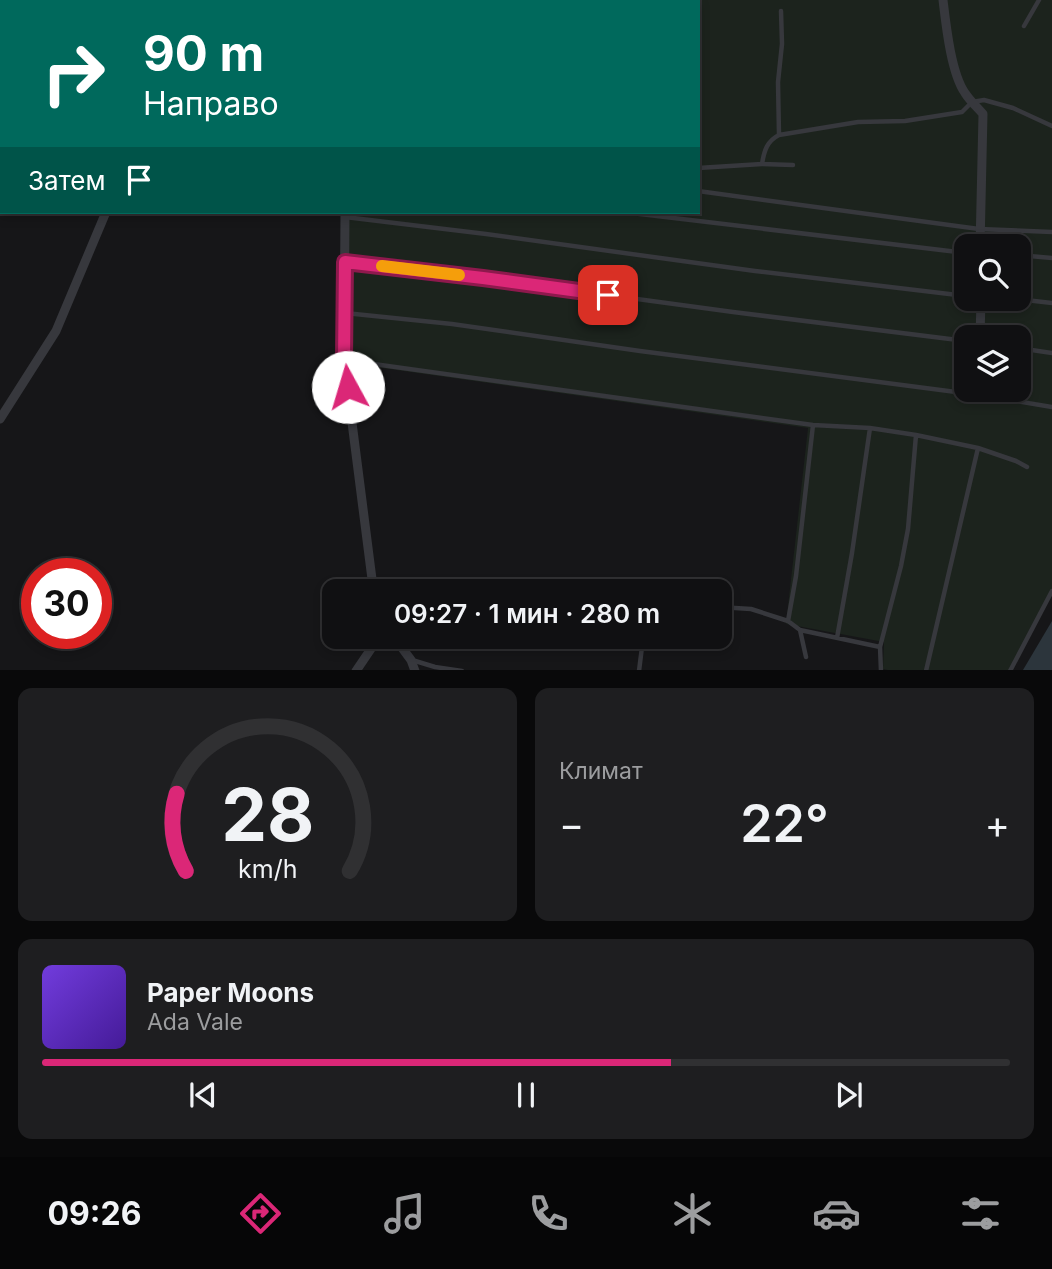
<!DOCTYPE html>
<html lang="ru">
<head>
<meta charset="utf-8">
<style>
  body { margin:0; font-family:Inter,sans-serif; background:#1e1e20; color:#f1f3f6; height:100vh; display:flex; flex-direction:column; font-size:26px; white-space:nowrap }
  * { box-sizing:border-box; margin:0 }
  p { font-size:23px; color:#9c9d9f }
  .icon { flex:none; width:38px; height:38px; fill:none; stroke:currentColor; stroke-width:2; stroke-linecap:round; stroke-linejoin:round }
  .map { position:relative; height:670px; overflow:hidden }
  .details { display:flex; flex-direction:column; gap:18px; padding:18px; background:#09090a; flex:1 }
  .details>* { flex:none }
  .hud { position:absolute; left:0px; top:0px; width:700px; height:214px; box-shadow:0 4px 10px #0003,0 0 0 2px #303032; background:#00695c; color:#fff; overflow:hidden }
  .buttons { position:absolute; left:954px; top:234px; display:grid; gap:14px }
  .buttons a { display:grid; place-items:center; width:77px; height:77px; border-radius:14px; background:#101012; box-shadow:0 4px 10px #0003,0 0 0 2px #303032; font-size:35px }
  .speed { position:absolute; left:21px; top:558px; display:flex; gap:14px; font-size:35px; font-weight:700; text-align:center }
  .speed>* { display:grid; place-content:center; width:91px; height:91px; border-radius:50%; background:#101012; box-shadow:0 4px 10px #0003,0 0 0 2px #303032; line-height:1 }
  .speed .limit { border:10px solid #d22; background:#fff; color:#111 }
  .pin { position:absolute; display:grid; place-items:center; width:60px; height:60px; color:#fff; margin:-30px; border-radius:14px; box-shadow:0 4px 10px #0006 }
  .me { position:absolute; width:77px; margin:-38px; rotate:354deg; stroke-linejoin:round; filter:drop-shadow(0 0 5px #0008) }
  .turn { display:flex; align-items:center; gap:24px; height:147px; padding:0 28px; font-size:32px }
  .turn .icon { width:91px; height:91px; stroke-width:2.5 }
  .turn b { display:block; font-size:49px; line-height:60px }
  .then { display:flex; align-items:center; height:66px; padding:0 28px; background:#0003; gap:14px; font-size:26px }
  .big { font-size:52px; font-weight:600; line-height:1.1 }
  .details .widget { flex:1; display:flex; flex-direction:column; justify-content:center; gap:10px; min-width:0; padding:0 24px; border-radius:14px; background:#1e1e20 }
  .details .dial { align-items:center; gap:0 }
  .dial svg { height:182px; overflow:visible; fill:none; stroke:#303032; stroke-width:7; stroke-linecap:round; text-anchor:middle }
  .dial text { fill:#f1f3f6; stroke:none }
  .song { display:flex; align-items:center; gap:21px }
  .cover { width:84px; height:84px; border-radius:10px; background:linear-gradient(135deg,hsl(260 70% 55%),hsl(260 70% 35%)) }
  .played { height:7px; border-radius:4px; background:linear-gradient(90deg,#db2777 65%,#303032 65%) }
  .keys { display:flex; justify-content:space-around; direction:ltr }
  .heat { display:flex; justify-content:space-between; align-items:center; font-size:38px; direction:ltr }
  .details .tiles { flex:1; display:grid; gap:18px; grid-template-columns:1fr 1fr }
  .widget:last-child { grid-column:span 2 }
  .trip { position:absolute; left:322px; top:579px; width:410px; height:70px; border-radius:14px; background:#101012; box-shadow:0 4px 10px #0003,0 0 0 2px #303032; font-weight:600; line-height:70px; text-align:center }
  .tabs { display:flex; height:112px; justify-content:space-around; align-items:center; background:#060607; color:#9c9d9f }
  .tabs .icon { width:49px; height:49px }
  .tabs .on { color:#db2777 }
  .tabs b { font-size:32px; color:#f1f3f6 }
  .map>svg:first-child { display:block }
  .green { fill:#1c231d; fill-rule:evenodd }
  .water { fill:#2c353c }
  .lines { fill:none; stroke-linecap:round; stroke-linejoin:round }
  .service { stroke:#37383d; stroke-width:4.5 }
  .minor { stroke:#37383d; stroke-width:9 }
  .route-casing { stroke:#8e194d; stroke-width:18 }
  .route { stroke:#db2777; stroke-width:12 }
  .slow { stroke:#f59e0b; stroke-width:12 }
</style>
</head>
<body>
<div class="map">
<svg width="1052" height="671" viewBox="0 0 1052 671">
  <rect width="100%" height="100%" fill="#161618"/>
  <path class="green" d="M0,0H54V2H2V208L0,209Z
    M344,0H1052V595L1012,670H888L883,669L884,642L786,624L808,428L347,363V212H698V2H338ZM966,247H1018V299H966ZM966,338H1018V390H966Z"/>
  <path class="water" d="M1052,621V670H1023Z"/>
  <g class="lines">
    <path class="service" d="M1024,26L1039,0
      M779,135L778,82L782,44L781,11
      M762,164C764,151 767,141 779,135L858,122L905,121L962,112L972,102L984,100L1013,108L1052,126
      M698,168L762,164L793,165
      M698,191L979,229L1052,232
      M623,212L966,253
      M345,217L486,234L755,271L966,296
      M1018,255L1052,258
      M345,262L483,278L733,312L966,341
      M1017,299L1052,303
      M345,313L452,324L640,351L979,395L1052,407
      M1018,348L1052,353
      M345,360L813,425L870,428L916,435L978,448L1016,461L1027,467
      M719,607L751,609L788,621L800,630L880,647
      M788,621L796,576L813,425
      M800,630L806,657
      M837,638L852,553L870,428
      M412,660L435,667L462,671
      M639,671L642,647L646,637
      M881,671L880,647L901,566L908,529L916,435
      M926,671L978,448
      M1010,671L1052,591"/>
    <path class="minor" d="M294,0L295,2
      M943,0C946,25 951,73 965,93C970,101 977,107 983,114L980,247
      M193,2L194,0
      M345,212L344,360L372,579L375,592
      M980,338L981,299
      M979,395V390
      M0,419L56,331L106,212
      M394,637L411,660L415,671
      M356,671L379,637"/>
  </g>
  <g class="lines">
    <defs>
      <path id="route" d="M348,387L344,359L345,262L483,278L608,295"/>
    </defs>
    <use href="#route" class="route-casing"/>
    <use href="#route" class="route"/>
    <path class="slow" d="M382,266L459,275"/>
  </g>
</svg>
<div class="buttons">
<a><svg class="icon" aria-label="search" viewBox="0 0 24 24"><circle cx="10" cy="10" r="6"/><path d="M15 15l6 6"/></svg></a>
<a><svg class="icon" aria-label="layers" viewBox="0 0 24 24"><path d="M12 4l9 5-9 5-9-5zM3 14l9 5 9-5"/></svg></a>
</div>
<div class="speed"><div class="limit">30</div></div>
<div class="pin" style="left:608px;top:295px;background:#d93025"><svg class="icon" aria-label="arrive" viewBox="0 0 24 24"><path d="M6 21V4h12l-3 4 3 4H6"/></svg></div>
<svg class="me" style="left:348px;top:387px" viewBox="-20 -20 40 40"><circle r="19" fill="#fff"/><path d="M0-13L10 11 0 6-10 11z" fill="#db2777"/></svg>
<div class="trip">09:27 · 1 мин · 280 m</div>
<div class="hud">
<div class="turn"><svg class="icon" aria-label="right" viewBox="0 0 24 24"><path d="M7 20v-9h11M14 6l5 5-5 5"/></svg><div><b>90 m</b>Направо</div></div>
<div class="then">Затем<svg class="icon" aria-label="arrive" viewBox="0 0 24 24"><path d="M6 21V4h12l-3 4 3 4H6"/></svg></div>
</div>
</div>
<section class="details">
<div class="tiles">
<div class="widget dial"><svg viewBox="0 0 100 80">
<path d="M14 69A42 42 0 1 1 86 69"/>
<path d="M14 69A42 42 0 0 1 10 35" stroke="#db2777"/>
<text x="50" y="56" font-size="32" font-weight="700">28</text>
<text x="50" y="72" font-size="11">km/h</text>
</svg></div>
<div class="widget"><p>Климат</p>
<div class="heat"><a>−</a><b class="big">22°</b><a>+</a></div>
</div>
<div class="widget">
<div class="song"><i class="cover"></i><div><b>Paper Moons</b><p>Ada Vale</p></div></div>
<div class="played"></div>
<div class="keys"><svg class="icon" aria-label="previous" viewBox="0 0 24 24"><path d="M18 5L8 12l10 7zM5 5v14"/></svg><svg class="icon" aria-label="pause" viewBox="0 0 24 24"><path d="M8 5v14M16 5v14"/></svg><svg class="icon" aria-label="next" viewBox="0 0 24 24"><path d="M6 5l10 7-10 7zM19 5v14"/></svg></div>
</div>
</div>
</section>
<nav class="tabs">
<b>09:26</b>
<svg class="icon on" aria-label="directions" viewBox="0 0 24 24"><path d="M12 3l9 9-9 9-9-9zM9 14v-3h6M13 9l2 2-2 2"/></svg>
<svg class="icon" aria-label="music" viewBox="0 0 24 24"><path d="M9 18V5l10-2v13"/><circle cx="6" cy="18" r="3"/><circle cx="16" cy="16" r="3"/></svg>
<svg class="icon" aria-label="phone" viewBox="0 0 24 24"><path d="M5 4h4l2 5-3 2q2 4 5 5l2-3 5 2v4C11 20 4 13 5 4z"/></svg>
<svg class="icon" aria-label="climate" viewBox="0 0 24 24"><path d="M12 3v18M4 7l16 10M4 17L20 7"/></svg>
<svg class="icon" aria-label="car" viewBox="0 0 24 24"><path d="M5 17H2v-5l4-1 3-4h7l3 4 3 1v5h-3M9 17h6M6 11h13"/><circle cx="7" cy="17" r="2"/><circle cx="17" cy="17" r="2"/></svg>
<svg class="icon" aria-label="filters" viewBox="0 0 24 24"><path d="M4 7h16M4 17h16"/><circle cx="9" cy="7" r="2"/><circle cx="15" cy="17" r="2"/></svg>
</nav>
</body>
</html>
